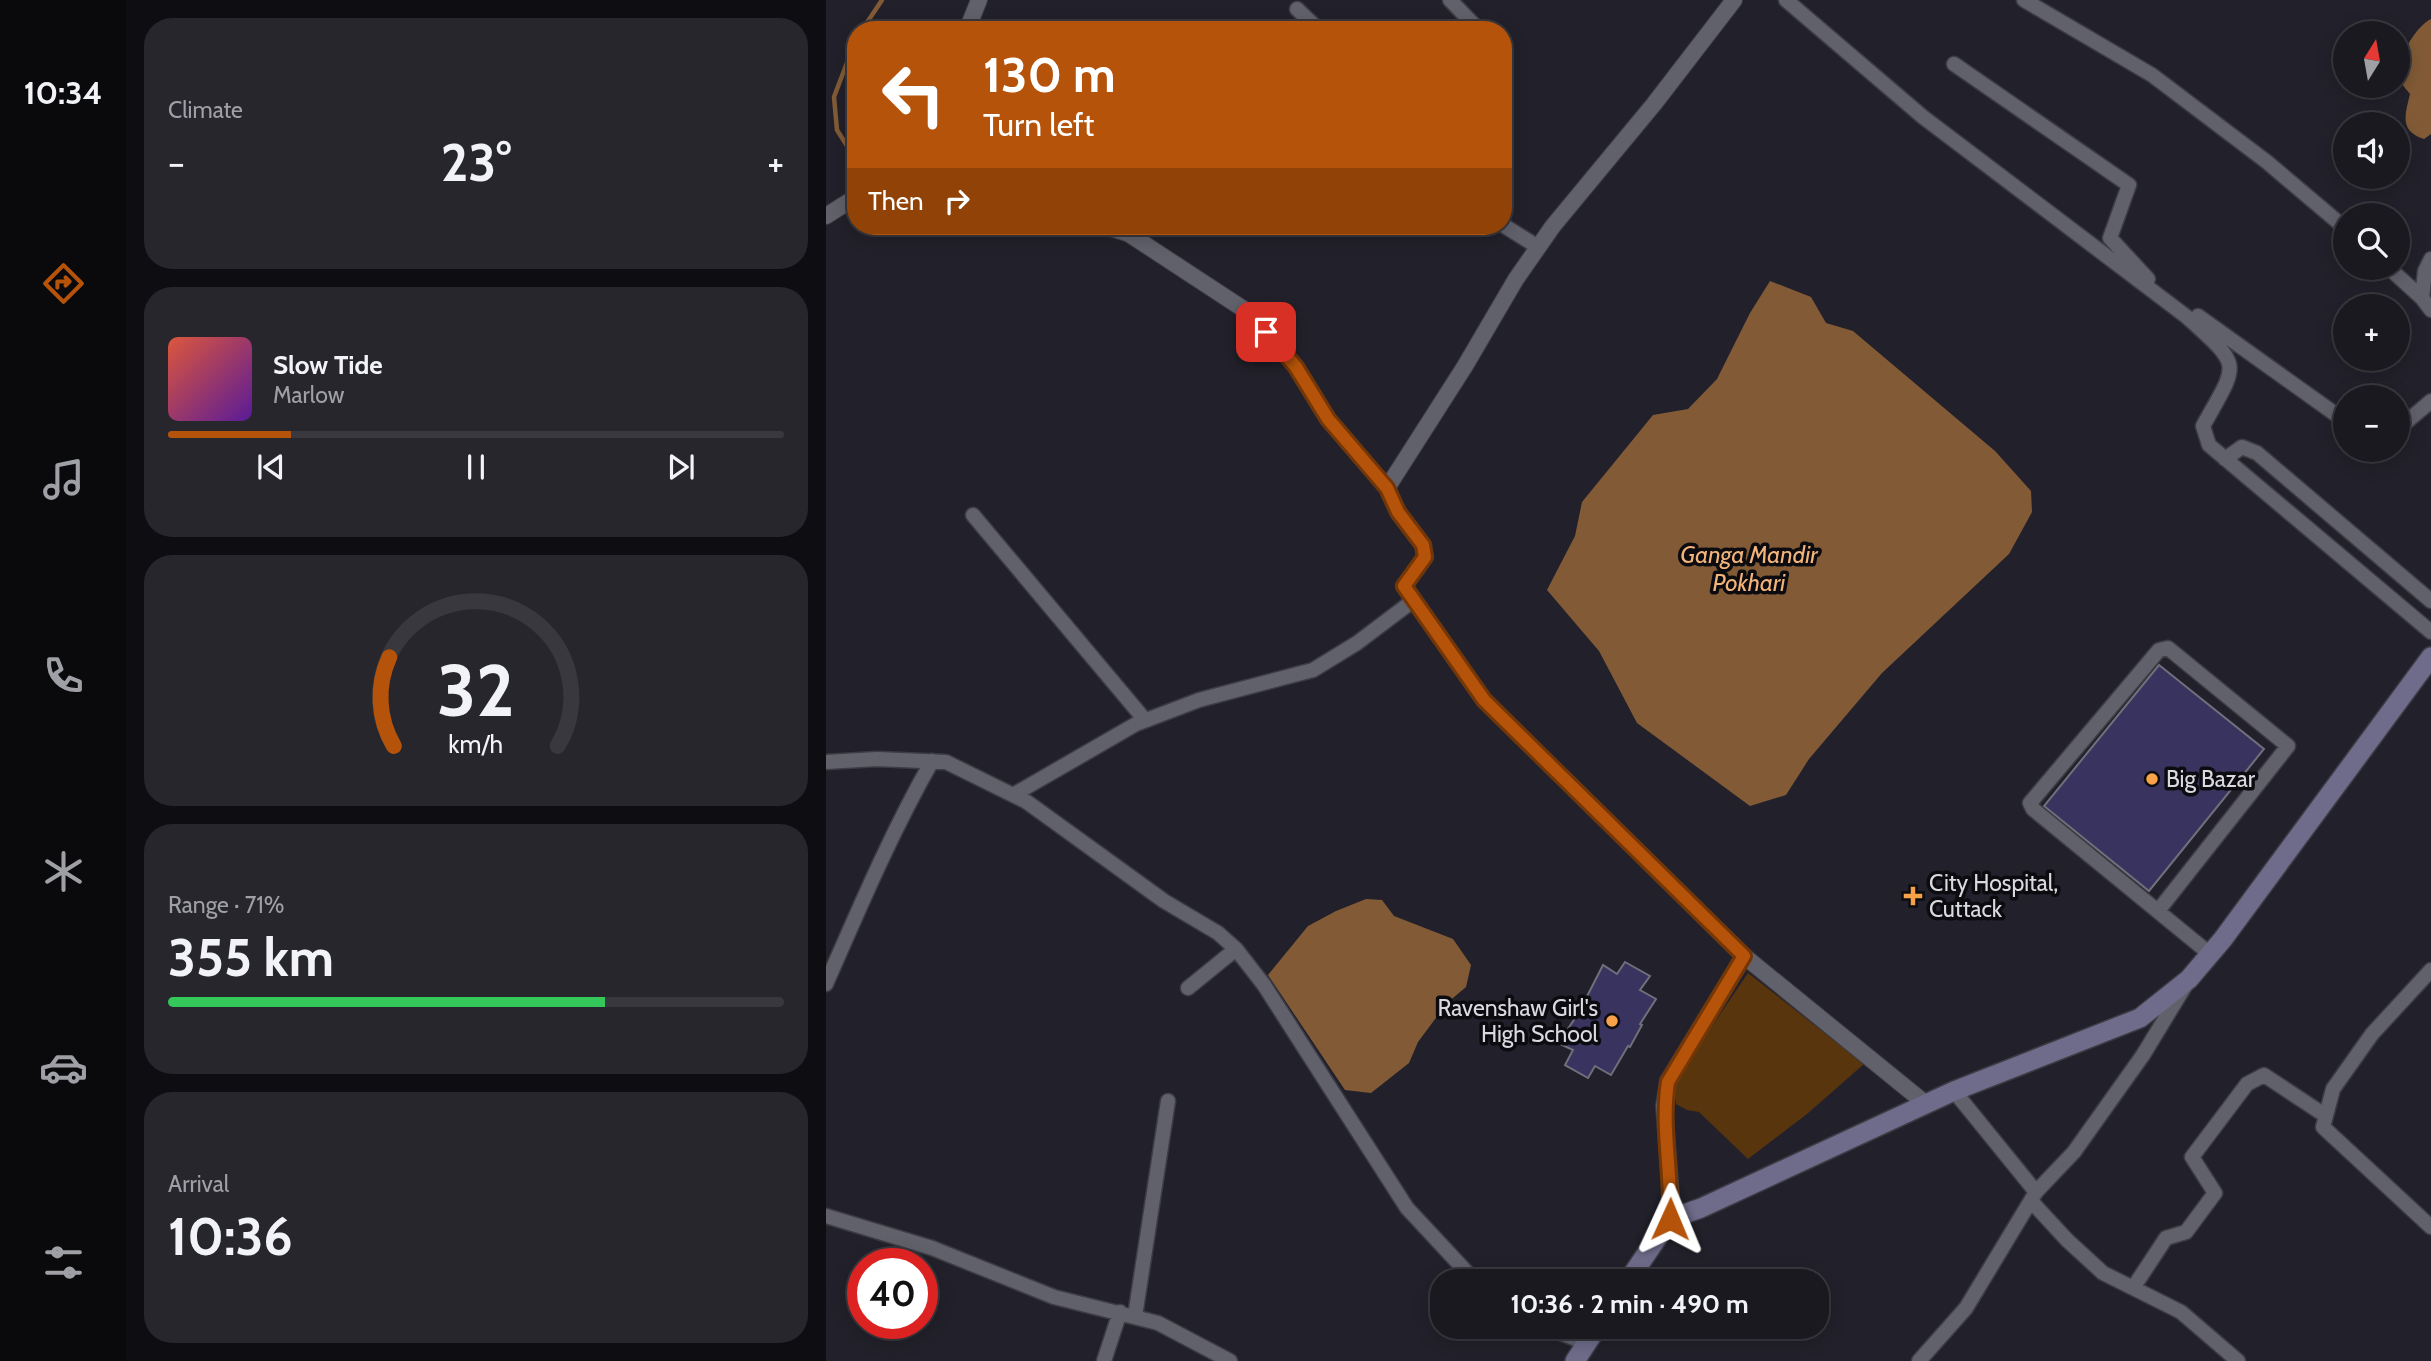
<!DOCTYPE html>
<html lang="en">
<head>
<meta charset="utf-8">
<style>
  body { margin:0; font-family:Cabin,sans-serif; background:#27262d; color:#f1f3f6; height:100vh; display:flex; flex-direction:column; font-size:26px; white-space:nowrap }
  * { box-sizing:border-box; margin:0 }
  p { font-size:23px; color:#9fa0a5 }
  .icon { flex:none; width:38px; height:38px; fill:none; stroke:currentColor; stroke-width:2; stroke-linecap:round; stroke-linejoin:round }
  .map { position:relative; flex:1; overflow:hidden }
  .panel { display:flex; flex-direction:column; gap:18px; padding:18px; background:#0e0e12; width:700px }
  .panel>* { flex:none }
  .guide { position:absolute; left:21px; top:21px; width:665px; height:214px; border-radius:28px; box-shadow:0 4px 18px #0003,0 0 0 2px #38383e; background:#b45309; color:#fff; overflow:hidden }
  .needle { width:46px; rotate:11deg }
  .tools { position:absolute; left:1507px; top:21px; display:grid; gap:14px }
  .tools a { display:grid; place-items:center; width:77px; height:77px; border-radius:50%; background:#1a1920; box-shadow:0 4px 18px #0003,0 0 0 2px #38383e; font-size:35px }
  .speed { position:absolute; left:21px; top:1248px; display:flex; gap:14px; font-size:35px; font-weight:700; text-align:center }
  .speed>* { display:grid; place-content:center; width:91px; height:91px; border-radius:50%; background:#1a1920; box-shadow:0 4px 18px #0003,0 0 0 2px #38383e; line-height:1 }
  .speed .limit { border:10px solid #d22; background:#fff; color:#111 }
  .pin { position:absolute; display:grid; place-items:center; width:60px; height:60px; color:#fff; margin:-30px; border-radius:14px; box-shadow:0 4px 10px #0006 }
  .me { position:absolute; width:77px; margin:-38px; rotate:1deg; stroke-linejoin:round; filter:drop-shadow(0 0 5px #0008) }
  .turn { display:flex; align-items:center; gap:24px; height:147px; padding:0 21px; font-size:32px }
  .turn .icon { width:91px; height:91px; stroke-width:2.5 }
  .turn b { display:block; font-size:49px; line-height:60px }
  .then { display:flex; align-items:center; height:66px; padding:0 21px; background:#0003; gap:14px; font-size:26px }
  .big { font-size:52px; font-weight:800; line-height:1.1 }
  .panel .tile { flex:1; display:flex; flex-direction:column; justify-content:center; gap:10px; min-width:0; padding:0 24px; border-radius:28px; background:#27262d }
  .panel .dial { align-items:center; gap:0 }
  .dial svg { height:182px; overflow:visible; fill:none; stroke:#38383e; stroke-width:7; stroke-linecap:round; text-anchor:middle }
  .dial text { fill:#f1f3f6; stroke:none }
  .song { display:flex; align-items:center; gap:21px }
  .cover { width:84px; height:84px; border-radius:10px; background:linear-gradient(135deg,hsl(10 70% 55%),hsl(270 70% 35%)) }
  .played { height:7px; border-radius:4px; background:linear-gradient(90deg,#b45309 20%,#38383e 20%) }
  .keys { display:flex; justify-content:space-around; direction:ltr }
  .heat { display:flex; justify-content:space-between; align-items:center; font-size:38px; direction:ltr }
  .charge { height:10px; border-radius:5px; background:linear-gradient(90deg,#34c759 71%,#38383e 0) }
  .trip { position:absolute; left:604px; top:1269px; width:399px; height:70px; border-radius:28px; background:#1a1920; box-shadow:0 4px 18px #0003,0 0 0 2px #38383e; font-weight:800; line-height:70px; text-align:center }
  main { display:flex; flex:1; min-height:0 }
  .menu { display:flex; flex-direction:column; width:126px; justify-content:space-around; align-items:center; background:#0a0a0d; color:#9fa0a5 }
  .menu .icon { width:49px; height:49px }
  .menu .selected { color:#b45309 }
  .menu b { font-size:32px; color:#f1f3f6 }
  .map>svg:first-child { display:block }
  .green { fill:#59350e }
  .water { fill:#825b36 }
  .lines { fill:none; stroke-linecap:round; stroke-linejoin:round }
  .stream { stroke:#825b36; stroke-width:4.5 }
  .building { fill:#39345f; stroke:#706f7b; stroke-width:2 }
  .minor-casing { stroke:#3d3c45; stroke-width:17 }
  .tertiary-casing { stroke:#3d3c45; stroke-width:18 }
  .secondary-casing { stroke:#3d3c45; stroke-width:22 }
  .minor { stroke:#61616c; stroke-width:14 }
  .tertiary { stroke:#61616c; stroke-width:16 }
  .secondary { stroke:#6e6c8a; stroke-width:19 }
  .route-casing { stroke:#753606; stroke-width:18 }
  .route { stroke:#b45309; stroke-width:12 }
  .poi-dot { fill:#f7a149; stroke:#0c0c10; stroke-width:2.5 }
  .labels { text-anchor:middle; stroke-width:7; stroke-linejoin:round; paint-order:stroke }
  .poi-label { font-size:23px; fill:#d9d9e0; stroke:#0c0c10; text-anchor:start }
  .water-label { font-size:24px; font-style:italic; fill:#f3b47a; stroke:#0c0c10 }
</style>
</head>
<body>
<main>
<nav class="menu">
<b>10:34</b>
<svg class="icon selected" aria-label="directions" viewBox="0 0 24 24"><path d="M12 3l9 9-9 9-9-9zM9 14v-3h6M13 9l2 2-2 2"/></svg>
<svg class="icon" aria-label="music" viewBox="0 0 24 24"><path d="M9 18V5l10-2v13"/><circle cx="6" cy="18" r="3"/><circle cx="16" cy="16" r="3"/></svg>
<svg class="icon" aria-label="phone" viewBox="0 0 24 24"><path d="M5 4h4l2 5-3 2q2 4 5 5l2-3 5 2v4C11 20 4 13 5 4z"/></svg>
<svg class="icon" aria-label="climate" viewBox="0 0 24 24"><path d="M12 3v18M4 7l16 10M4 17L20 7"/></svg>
<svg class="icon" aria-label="car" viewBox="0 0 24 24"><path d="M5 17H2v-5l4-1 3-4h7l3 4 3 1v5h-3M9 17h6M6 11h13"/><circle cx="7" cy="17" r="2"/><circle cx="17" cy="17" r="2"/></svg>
<svg class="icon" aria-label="filters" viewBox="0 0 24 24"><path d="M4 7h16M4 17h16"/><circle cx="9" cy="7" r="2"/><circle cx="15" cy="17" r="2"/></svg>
</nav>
<section class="panel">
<div class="tile"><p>Climate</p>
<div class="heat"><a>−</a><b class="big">23°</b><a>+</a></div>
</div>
<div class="tile">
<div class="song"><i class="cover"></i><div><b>Slow Tide</b><p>Marlow</p></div></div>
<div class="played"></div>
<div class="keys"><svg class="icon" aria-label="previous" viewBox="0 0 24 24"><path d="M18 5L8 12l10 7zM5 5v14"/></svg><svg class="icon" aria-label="pause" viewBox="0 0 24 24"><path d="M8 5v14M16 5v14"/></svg><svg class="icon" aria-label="next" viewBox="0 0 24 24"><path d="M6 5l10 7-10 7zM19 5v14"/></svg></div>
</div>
<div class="tile dial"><svg viewBox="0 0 100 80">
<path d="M14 69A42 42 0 1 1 86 69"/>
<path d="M14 69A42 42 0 0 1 12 30" stroke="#b45309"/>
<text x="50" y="56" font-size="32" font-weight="700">32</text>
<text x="50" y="72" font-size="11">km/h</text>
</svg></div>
<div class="tile"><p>Range · 71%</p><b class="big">355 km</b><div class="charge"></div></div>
<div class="tile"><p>Arrival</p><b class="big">10:36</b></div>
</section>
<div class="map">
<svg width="1605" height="1361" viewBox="0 0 1605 1361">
  <rect width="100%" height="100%" fill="#22212b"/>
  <path class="green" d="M922,973L1038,1064L981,1114L922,1159L873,1112L861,1110L850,1104L847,1084Z"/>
  <path class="water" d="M1605,19V134L1598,139C1573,131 1579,115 1584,94C1581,90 1576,85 1574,80C1568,62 1589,27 1605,19Z
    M944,281L985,297L1000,323L1027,331L1169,451L1205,491L1206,512L1183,554L1056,673L983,759L960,795L924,806L811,723L773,651L721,590L749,536L756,502L827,415L862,409L891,379L924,313Z
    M540,899L556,900L568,916L627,939L645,965L640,987L621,1003L592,1042L583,1063L545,1093L519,1090L442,975L482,926L510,911Z"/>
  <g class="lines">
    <path class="stream" d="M36,30L56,0
      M30,39L8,97L11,130L30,160"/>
  </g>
  <path class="building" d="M1333,665L1438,749L1323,891L1218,806Z
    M799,962L824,976L814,990L830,999L814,1024L816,1025L804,1047L802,1046L785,1075L769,1066L762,1078L739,1065L747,1050L730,1042L738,1028L741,1030L752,1014L777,965L791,974Z"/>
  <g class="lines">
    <defs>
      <path id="minor" d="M624,0L653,30
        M960,0L1097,117L1361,317C1417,368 1413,361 1377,426L1383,445L1605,632
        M1198,0L1326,75L1441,162L1519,228
        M471,9L493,30
        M1128,64L1303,185L1284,238L1322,279
        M677,225L712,247
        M1563,268L1596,298L1605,310
        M1596,298L1599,271L1605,259
        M1372,316L1519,421
        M1572,429L1605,401
        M1399,459L1416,447L1431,453L1605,601
        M147,515L319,720
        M0,762L51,759L120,762L201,802L338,901L392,933L410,949L438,985L581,1208L649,1281
        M187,795L310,724L373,700L487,670L531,643L588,600
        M1332,911L1462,746L1342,648L1333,650L1204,803L1207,809L1384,954
        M1605,970L1546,1034L1507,1089L1497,1127L1605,1227
        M0,984C33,909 65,833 106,761
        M362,988L410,949
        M1128,1091L1210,1192
        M1205,1201L1241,1240L1277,1273L1355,1312L1412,1361
        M0,1216L106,1248L228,1297L332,1323L404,1361
        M1307,1288L1340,1238L1360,1232L1389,1193L1366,1157L1421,1084L1438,1075L1500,1116
        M309,1316L342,1101
        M717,1326L760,1343
        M278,1361L294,1312
        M1093,1361L1140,1308L1210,1192L1248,1152L1317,1055L1359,986"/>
      <path id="tertiary" d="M141,30L153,0
        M0,216L30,197
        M279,226L303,234L425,314L470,367L502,419L561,488L572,512L597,545L599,557L578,586L658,700L918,956L1100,1104
        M561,488L639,366L690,279L727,226L828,104L908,0
        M844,1219L845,1195L838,1106L842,1081L918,956"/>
      <path id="secondary" d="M802,1281L844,1219L875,1208L1128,1091L1314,1018L1363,979L1397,939L1605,657
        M749,1361L772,1326"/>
    </defs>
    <use href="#minor" class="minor-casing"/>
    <use href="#tertiary" class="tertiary-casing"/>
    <use href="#secondary" class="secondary-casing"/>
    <use href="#minor" class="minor"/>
    <use href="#tertiary" class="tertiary"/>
    <use href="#secondary" class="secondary"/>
  </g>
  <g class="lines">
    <defs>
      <path id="route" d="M440,332L470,367L502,419L561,488L572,512L597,545L599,557L578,586L658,700L918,956L842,1082C835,1127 846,1173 844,1219"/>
    </defs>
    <use href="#route" class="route-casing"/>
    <use href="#route" class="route"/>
  </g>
  <g class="poi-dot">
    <circle cx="1326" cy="779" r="7"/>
    <path d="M1083.5 885.5h7v7h7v7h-7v7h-7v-7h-7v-7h7z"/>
    <circle cx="786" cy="1021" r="7"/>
  </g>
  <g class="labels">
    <g class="poi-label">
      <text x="1340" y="787">Big Bazar</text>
      <text x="1103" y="891">City Hospital,<tspan x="1103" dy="26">Cuttack</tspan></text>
      <text x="772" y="1016" text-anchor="end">Ravenshaw Girl's<tspan x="772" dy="26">High School</tspan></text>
    </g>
    <g class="water-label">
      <text x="923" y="563">Ganga Mandir<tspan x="923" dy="28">Pokhari</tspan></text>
    </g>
  </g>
</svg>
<div class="tools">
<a><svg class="needle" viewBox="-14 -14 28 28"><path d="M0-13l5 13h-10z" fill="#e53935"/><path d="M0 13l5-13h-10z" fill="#9fa0a5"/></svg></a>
<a><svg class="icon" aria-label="sound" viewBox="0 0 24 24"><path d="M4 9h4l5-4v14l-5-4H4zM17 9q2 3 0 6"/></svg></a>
<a><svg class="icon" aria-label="search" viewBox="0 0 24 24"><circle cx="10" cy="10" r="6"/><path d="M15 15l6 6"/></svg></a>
<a>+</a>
<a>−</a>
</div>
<div class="speed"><div class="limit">40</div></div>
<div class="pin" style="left:440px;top:332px;background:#d93025"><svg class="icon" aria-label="arrive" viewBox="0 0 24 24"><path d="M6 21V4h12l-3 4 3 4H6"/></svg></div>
<svg class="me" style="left:844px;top:1219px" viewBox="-20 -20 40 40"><path d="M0-17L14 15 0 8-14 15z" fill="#b45309" stroke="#fff" stroke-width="4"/></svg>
<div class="trip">10:36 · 2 min · 490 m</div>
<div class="guide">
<div class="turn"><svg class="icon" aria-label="left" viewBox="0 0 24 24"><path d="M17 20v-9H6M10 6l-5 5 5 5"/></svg><div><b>130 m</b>Turn left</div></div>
<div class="then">Then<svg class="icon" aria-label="right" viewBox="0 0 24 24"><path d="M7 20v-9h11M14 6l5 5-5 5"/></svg></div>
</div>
</div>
</main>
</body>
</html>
